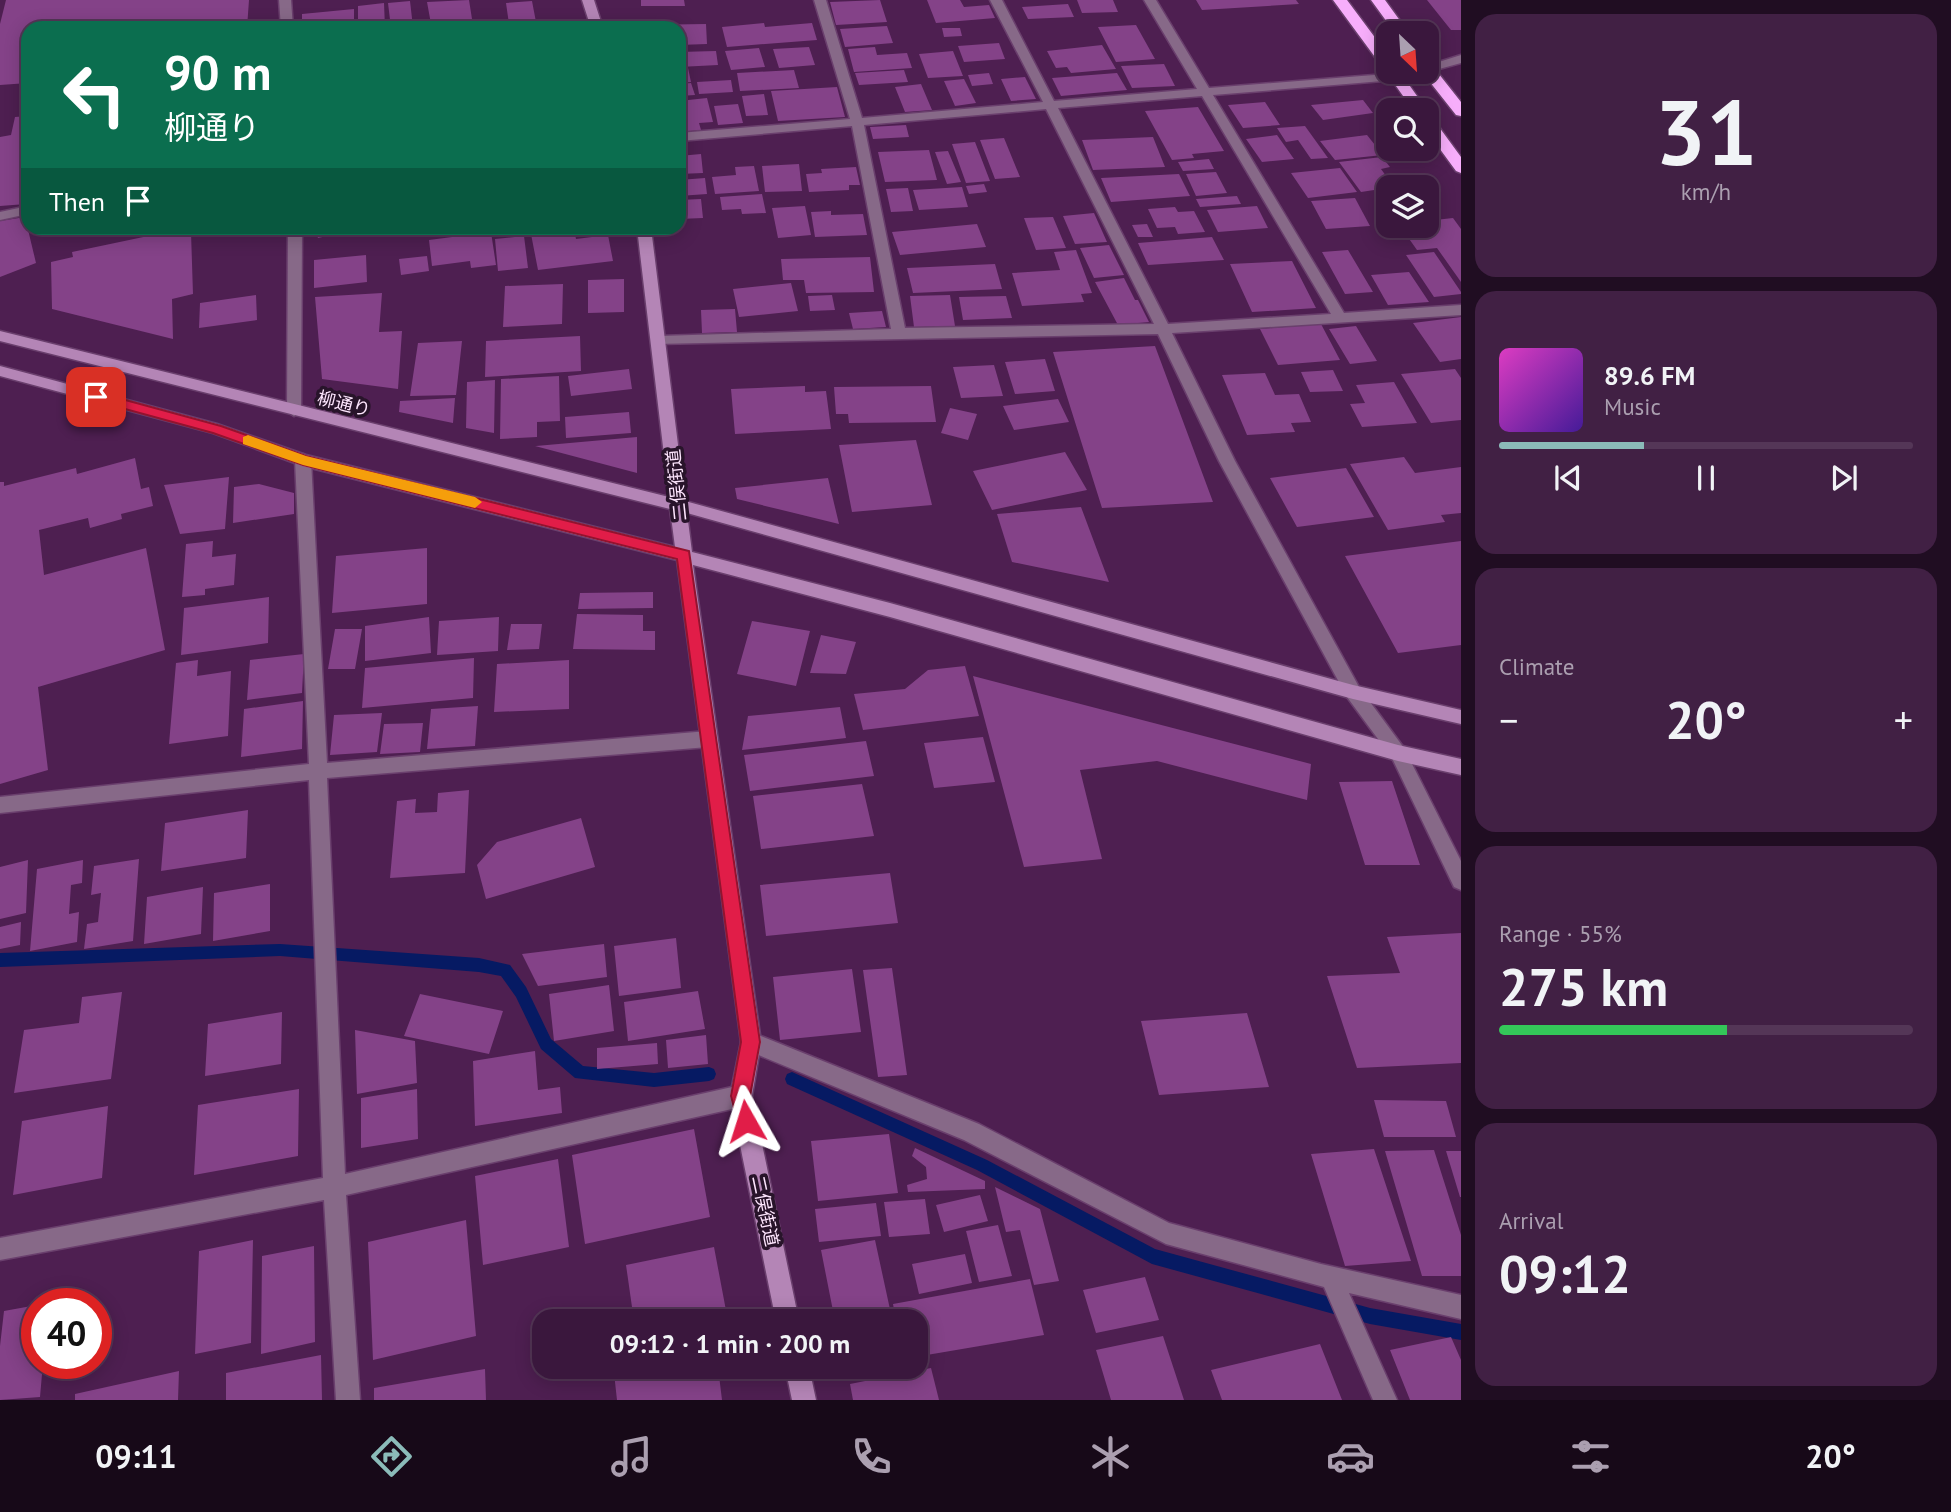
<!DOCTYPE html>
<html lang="en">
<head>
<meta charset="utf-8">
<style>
  body { margin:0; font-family:"PT Sans","Noto Sans JP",sans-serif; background:#412044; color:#f1f3f6; height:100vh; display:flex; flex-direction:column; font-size:26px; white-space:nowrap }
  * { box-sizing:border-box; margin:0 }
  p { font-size:23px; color:#ab9fb0 }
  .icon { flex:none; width:38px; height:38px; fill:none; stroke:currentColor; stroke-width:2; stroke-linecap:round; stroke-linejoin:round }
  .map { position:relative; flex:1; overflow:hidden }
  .drawer { display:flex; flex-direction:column; gap:14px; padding:14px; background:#200d22; width:490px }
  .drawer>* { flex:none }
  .guide { position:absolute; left:21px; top:21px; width:665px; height:214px; border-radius:21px; box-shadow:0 4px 18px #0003,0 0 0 2px #543657; background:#0b6e4f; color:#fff; overflow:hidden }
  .needle { width:46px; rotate:155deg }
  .buttons { position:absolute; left:1376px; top:21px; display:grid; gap:14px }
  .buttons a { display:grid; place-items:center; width:63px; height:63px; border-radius:14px; background:#3a173d; box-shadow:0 4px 18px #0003,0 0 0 2px #543657; font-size:35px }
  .speed { position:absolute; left:21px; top:1288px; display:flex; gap:14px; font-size:35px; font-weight:700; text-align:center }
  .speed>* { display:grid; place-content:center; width:91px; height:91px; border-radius:50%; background:#3a173d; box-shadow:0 4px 18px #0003,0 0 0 2px #543657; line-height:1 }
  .speed .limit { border:10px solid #d22; background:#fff; color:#111 }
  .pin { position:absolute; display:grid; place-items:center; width:60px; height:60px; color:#fff; margin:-30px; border-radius:14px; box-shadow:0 4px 10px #0006 }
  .me { position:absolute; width:77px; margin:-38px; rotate:354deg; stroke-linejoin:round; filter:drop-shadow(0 0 5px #0008) }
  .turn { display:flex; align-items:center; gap:24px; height:147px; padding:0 28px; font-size:32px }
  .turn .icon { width:91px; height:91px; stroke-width:2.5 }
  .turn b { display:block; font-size:49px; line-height:60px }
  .then { display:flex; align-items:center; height:66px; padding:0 28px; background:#0003; gap:14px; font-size:26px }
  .big { font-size:52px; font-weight:600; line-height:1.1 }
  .drawer .tile { flex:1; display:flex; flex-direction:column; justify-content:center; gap:10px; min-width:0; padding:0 24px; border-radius:21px; background:#412044 }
  .drawer .dial { align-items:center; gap:0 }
  .dial b { font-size:91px; line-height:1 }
  .song { display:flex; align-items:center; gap:21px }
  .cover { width:84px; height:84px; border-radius:10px; background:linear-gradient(135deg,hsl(310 70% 55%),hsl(260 70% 35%)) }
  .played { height:7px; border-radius:4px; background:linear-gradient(90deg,#8bbbb9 35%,#543657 35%) }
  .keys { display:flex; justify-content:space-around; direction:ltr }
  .heat { display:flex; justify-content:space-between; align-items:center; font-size:38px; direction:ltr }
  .charge { height:10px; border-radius:5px; background:linear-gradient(90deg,#34c759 55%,#543657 0) }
  .trip { position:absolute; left:532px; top:1309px; width:396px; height:70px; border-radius:21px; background:#3a173d; box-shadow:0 4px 18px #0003,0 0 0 2px #543657; font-weight:600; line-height:70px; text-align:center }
  .menu { display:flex; height:112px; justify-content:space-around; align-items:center; background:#170918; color:#ab9fb0 }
  .menu .icon { width:49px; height:49px }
  .menu .active { color:#8bbbb9 }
  .menu b { font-size:32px; color:#f1f3f6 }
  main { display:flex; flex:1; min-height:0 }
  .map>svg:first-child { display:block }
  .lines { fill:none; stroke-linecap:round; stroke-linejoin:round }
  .stream { fill:#061a63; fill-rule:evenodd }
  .building { fill:#844288 }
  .street-casing { stroke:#6a3f6d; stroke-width:3 }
  .secondary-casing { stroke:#6a3f6d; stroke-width:3 }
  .highway-casing { stroke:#6a3f6d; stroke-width:3 }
  .street { fill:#876988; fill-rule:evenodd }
  .secondary { fill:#b485b6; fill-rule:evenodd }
  .highway { fill:#f7aefb; fill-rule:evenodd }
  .route { fill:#e11d48; stroke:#92132f; stroke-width:2 }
  .slow { fill:#f59e0b }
  .labels { text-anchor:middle; stroke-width:7; stroke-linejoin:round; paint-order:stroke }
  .street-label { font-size:18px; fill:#fee6fe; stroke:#28142a }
</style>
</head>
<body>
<main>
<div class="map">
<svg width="1461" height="1400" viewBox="0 0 1461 1400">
  <rect width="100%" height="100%" fill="#4e1f51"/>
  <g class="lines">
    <path class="stream" d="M280,944L479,958L510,965L526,987L551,1039L583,1066L654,1073L709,1067L714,1069L716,1074L714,1079L709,1081L654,1087L575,1078L541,1049L516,997L501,976L479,972L280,956L0,967V953Z
      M792,1072L987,1160L1155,1249L1370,1308L1461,1324V1340L1370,1324L1152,1264L977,1170L787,1084L785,1079L787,1074Z"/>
  </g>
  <path class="building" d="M6,0H249L247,28H28V83L0,85V24Z
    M469,0L472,19L431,24L427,2Z
    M641,0H684L685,6H641Z
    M880,0L887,22L836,25L830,2Z
    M927,0H960L964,7L989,5L995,18L936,23Z
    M1077,0H1113L1118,12L1082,13Z
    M1196,0H1296L1299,4L1202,10Z
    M1427,0H1461V30H1451Z
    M410,1L413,27L391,28L388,3Z
    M532,1L536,22L509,24L506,3Z
    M384,3L385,28H358V6Z
    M1068,4L1074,17L1028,19L1022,7Z
    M354,9V28H302V14Z
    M573,20L575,28H508L507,26Z
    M764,23L765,27L812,23L817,40L727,47L722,27Z
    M706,24L707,44L679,45V28H643V25Z
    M1136,25L1155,59L1116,62L1098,27Z
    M887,26L893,43L845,47L840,29Z
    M942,28H960L962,36L944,37Z
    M999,43L1005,59L964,62L958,46Z
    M1102,45L1116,69L1071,73L1067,67L1056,68L1047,51Z
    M809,47L815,65L779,68L773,49Z
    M875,47L877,55L907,53L912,68L854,72L848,49Z
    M759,48L765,67L731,70L725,51Z
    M716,51L718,65L679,67V52Z
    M953,51L963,76L928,78L919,54Z
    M1164,64L1175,86L1132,88L1121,66Z
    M688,68L691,82L679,83V69Z
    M794,70L799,88L740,91L737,73Z
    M904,70L908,82L859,85L855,73Z
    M989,73L993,84L972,86L968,75Z
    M1117,73L1127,90L1061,96L1052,78Z
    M1025,77L1036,99L1011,101L1001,79Z
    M964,79L976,103L955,106L944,81Z
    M731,80L733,92L699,94L697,82Z
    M691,83L695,95L679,96V84Z
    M921,84L932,110L905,112L895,87Z
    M837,87L845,117L778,121L771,91Z
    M764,94L768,115L746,116L742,96Z
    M707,98L713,122L699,123L701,130L679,132V101Z
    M1363,100L1373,113L1323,120L1311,105Z
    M1265,102L1280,125L1243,128L1228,105Z
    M738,104L743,123L718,125L714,106Z
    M1198,107L1224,151L1192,154L1194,158L1172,160L1145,111Z
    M28,116L26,204L0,206V137L11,135L15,117Z
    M906,125L909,137L873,139L870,127Z
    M1305,126L1328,158L1311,159L1298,140L1286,142L1277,128Z
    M1277,135L1294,159L1262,162L1246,139Z
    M1367,135L1383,155L1335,160L1320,141Z
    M1153,137L1165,167L1093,170L1082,140Z
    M1004,138L1020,177L995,179L980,140Z
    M975,142L990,181L966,183L952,144Z
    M929,150L937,180L885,182L878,152Z
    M948,151L961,182L947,184L935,152Z
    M701,154L703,173L679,174V156Z
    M1382,157L1390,167L1381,169L1394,187L1361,192L1339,162Z
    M1209,159L1214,169L1183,171L1178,162Z
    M799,164L802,191L765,192L762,166Z
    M754,166L759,191L715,194L712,177L736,175L735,167Z
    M856,167L860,185H849V190L809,192L806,174L822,173L821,169Z
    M1340,168L1357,192L1308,198L1291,173Z
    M1216,172L1227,193L1196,196L1186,174Z
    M1179,174L1190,196L1111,202L1101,178Z
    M705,178L707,194L679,196V180Z
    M984,184L987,192L969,194L966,186Z
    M962,187L968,207L919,210L913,190Z
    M908,188L913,211L891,212L886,189Z
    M762,194L766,213L742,214L741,209L722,210L720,197Z
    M1237,196L1241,204L1200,207L1196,199Z
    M1355,198L1370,226L1326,229L1311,201Z
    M701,199L703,218L679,219V200Z
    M805,206L811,235L778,238L772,208Z
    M1257,206L1268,228L1218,232L1207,210Z
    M1175,207L1178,212L1194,211L1205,232L1178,234L1175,227L1157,228L1148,209Z
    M831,211V215L863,214L867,235L815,237L811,212Z
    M1094,213L1107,242L1075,244L1063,216Z
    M25,217L36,263L0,277V221Z
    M1053,217L1066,248L1036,250L1024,218Z
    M1453,218L1461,229V282L1437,248L1417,250L1400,226H1426V221Z
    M977,224L986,247L900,255L892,232Z
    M1147,224L1153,237H1138L1132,225Z
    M314,228H359V229L318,238Z
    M497,228H525L526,233L497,236Z
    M574,229L576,239L608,235L613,261L538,270L531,234Z
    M172,231L173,235L191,232L193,294L172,299L173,339L52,309L51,262L73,257L72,252Z
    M491,232L496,265L471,268L470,261L432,266L429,240Z
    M524,236L528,268L498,271L495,239Z
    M1212,237L1224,260L1148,265L1138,243Z
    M1109,245L1124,275L1094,278L1080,248Z
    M1076,250L1092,293L1081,294L1084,302L1022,306L1012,273L1060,270L1054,252Z
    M1348,250L1373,292L1345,294L1322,252Z
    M1434,252L1461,292V294L1434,297L1406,255Z
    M366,255L367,282L314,288V260Z
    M427,256L429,271L401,275L399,259Z
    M870,257L874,292L806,293L804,280H783L781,259Z
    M1292,261L1316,308L1252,312L1230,264Z
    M995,264L1002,289L913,293L907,268Z
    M1409,272L1429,302L1388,305L1371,275Z
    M1124,278L1135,300H1138L1149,322L1118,325L1095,282Z
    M624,279V312L588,313V280Z
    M791,283L798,311L739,317L733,289Z
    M563,284L562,324L503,327L505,286Z
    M382,293L379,332L402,331L398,389L322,379L315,297Z
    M256,295L257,320L199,328L200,303Z
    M832,295L835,310L810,311L808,296Z
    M950,295L955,326L914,327L910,296Z
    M1006,296L1012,318L963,320L959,297Z
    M735,309L737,332L702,333L701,310Z
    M882,311L886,327L853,329L849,313Z
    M1461,317V359L1440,362L1413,323Z
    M1321,324L1340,360L1278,365L1260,329Z
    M1356,326L1377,361L1350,364L1329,329Z
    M580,336L581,371L485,377L486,341Z
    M462,341L456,395L410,396L418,343Z
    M1155,346L1213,502L1102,508L1053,352Z
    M1045,359L1055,391L1015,394L1005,362Z
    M994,365L1003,396L961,398L953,367Z
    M629,369L632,389L571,396L568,376Z
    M1455,369L1461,378V420L1431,423L1401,374Z
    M1333,370L1343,391L1310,392L1301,372Z
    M1265,373L1275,395L1299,394L1311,422L1291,423L1295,432L1247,435L1222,375Z
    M559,376L560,421L537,422V437L500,439L501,379Z
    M495,380L494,433L466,428L467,382Z
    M1394,382L1417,423L1362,427L1350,404L1365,403L1356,385Z
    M805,386V392L826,391L831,429L735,434L731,389Z
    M931,386L936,422L849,423L848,414H836L834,387Z
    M455,398L453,423L399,412L400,401Z
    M1058,399L1069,422L1014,430L1003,406Z
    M950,408L977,414L968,440L941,433Z
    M629,412L631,433L566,438L565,417Z
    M637,437V473L535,446H536Z
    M916,440L932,505L852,512L839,445Z
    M1065,452L1087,490L992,510L973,471Z
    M1404,457L1415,473L1461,467V513L1441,515L1445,522L1388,530L1350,464Z
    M135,458L141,489L149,487L153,506L121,514L122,519L90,528L88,518L39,530L44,575L146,548L165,650L38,687L48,770L0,784V482H4V486L76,468L77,474Z
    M1346,468L1374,517L1297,527L1270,478Z
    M229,477L225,529L180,534L164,485Z
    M828,478L839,524L737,499L735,488Z
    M259,484L294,493V514L233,523L234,487Z
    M1081,507L1109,582L1012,562L997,514Z
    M213,541L212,557L236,554L234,585L205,589V595L182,597L186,544Z
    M1461,541V645L1398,653L1345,556Z
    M427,548V604L332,613L336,556Z
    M653,592V608L578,609L580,593Z
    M269,597L268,643L181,655L184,608Z
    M577,614L643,615V631H655V650L573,649Z
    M429,617L431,653L365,661V626Z
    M499,617L498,651L437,655L439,621Z
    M752,621L810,631L796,686L737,674Z
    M511,624H542L539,649L507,650Z
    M335,629H362L355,669H328Z
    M821,635L856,642L846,674L810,673Z
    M304,654L302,693L247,700L250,660Z
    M474,658L473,698L362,708L365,668Z
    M198,660L197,676L231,671L228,736L169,744L176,663Z
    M569,660V709L494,712L497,664Z
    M965,666L979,716L863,730L854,694L905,689L928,670Z
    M973,676L1311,764L1307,800L1157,761L1080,770L1102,859L1024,867Z
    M303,701L302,749L241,757L244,709Z
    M478,706L475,746L427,749L431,709Z
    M840,707L846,738L742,750L748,716Z
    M382,713L377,752L330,755L334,715Z
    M423,723L420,752L380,754L384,724Z
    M983,737L995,782L934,788L924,743Z
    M866,741L874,776L750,791L744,755Z
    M1392,781L1420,865H1365L1339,782Z
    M862,784L874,836L761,849L753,796Z
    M469,790L465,873L390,878L397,801L416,799L415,813L437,812L438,793Z
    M248,810L246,858L161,871L165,823Z
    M581,818L595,867L486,899L477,865L497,842Z
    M139,859L133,941L84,949L87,924L98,922L101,893L91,895L94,866Z
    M28,860L26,913L0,919V867Z
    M83,860L82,883L71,885L69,914L79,912L77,942L30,951L37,869Z
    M890,873L898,923L766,936L760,885Z
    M270,884V931L213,941L214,893Z
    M203,887L201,934L144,944L147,897Z
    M21,922L20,945L0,949V927Z
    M1461,933V1063L1357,1068L1327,976L1400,973L1387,937Z
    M676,938L681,988L619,996L614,946Z
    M604,944L607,977L538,986L522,954Z
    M892,968L907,1075L878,1077L863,970Z
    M852,969L861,1032L780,1040L773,977Z
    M609,985L614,1031L554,1041L549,994Z
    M698,991L705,1029L628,1041L624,1002Z
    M122,992L111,1079L14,1093L24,1030L79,1023L82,997Z
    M420,994L503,1011L489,1054L404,1036Z
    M282,1012L281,1064L205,1076L208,1024Z
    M1247,1013L1269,1087L1159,1095L1141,1021Z
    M355,1030L415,1041L417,1083L357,1094Z
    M706,1035L708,1064L668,1068L666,1040Z
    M657,1043L658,1064L597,1069V1048Z
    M535,1051L538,1090L560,1087L562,1113L475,1126L473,1061Z
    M299,1089L298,1156L194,1175L198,1105Z
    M417,1089L418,1139L361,1148V1098Z
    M1374,1100L1446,1101L1456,1137H1384Z
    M108,1106L102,1178L13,1195L22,1121Z
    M694,1129L710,1217L585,1244L572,1155Z
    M889,1134L898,1193L818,1201L811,1141Z
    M915,1148L985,1181V1189L908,1192L907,1185L927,1179L926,1167L912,1156Z
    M1374,1149L1411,1261L1345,1266L1311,1154Z
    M1434,1150L1461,1235V1276H1422L1385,1151Z
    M1446,1151H1461V1197H1460Z
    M558,1159L569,1247L483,1265L475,1176Z
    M995,1187L1040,1209L1059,1281L1034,1285L1020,1230L1006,1232Z
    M980,1195L988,1221L944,1232L936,1205Z
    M925,1199L930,1234L889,1237L884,1202Z
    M876,1203L881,1236L819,1242L815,1209Z
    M466,1220L476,1336L373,1360L368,1242Z
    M998,1225L1012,1276L979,1282L966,1231Z
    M253,1240L251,1343L195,1354L199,1251Z
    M875,1240L891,1314L835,1321L821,1250Z
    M314,1246L315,1342L261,1354L262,1256Z
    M714,1247L728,1321H634L626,1265Z
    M965,1254L972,1283L919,1294L912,1264Z
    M1145,1277L1159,1320L1096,1333L1083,1290Z
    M1030,1279L1044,1335L915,1357V1321H896L893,1304Z
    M37,1305V1363H43L40,1397L0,1400V1346L4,1311Z
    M1163,1336L1184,1400H1111L1096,1350Z
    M1451,1337L1461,1360V1400H1410L1390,1350Z
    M1320,1344L1342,1400H1222L1211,1370Z
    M321,1355L322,1400H226V1373Z
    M649,1367H718L722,1400H617L614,1373Z
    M931,1368L939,1400H853L850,1384Z
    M485,1369L486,1400H374V1388Z
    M179,1371L178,1400H75V1394Z"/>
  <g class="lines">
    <defs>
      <path id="street" d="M279,0H291L293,28H281Z
        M814,0H826L862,118L1043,102L990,0H1002L1054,101L1197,89L1144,0H1156L1209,88L1399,73L1401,76L1395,80L1213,95L1344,313L1461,305V315L1172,333L1235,461L1359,687L1404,748L1461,861V890L1454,887L1392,758L1347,697L1219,461L1158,334L655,344L653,341L660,336L891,329L852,126L679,141V133L850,119ZM1202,96L1331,314L1168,324L1058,108ZM1046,109L1154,324L905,328L864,125Z
        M1461,55V63L1432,71L1425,72L1426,66Z
        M28,206V214L0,220V212Z
        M288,228H302L301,411L294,416L287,411Z
        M303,454L311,460L327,763L708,731L714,734L717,739L714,744L708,747L327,778L345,1174L741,1085L748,1089L752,1096L748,1103L741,1107L346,1195L360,1400H336L324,1200L0,1260V1238L323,1178L309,780L0,813V797L309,764L295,460Z
        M751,1032L979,1124L1169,1223L1321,1264L1461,1295V1319L1349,1293L1397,1400H1373L1324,1287L1166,1244L964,1140L744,1049L741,1042L744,1035Z"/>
      <path id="secondary" d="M582,0H594L603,28H591Z
        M637,228H651L685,501L1353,685L1461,710V724L1353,699L687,513L692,552L890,603L1398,745L1461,759V775L1398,761L890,617L693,565L761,1042L752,1096L799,1321H776L730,1096L741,1042L677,560L303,466L213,433L0,376V366L217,424L306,455L675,547L670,509L0,341V331L669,497Z
        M785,1367H809L816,1400H792Z"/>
      <path id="highway" d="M1333,0H1347L1388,55V69L1383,68Z
        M1371,0H1385L1409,33H1395Z
        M1426,63L1431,64L1461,102V116L1456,115L1422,72H1426Z
        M1388,69L1400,72L1427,110L1426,112L1413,110L1386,72Z
        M1426,115L1431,116L1461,157V173L1456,171L1426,130Z"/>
    </defs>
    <use href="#street" class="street-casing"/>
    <use href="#secondary" class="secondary-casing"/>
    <use href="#highway" class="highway-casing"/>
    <use href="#street" class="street"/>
    <use href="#secondary" class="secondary"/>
    <use href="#highway" class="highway"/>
  </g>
  <path class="route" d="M96,392L221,426L306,456L689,551L760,1042L750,1096L756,1121L753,1128L746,1131L739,1128L731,1096L741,1042L677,559L303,465L213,433L92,400V394Z"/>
  <path class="slow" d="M248,435L306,456L475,497L482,502L475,508L303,465L243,444V437Z"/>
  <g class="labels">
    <g class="street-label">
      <text transform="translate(344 404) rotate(14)" y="6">柳通り</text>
      <text transform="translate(677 485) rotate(-96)" y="6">二俣街道</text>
      <text transform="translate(765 1211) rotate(78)" y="6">二俣街道</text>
    </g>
  </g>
</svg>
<div class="buttons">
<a><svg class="needle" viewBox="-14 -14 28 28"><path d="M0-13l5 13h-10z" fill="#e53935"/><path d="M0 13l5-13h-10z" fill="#ab9fb0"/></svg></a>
<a><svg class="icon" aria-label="search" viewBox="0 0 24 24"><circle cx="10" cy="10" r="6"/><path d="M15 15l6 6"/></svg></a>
<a><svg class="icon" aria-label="layers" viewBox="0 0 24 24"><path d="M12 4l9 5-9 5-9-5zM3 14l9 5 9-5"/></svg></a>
</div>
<div class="speed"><div class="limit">40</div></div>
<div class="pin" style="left:96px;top:397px;background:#d93025"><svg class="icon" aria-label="arrive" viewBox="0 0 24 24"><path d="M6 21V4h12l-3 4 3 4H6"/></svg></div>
<svg class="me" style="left:746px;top:1121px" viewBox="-20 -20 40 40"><path d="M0-17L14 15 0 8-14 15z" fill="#e11d48" stroke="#fff" stroke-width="4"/></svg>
<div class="trip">09:12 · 1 min · 200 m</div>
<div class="guide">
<div class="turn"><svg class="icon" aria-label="left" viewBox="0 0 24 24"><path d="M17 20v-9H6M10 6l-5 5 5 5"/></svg><div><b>90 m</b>柳通り</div></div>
<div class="then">Then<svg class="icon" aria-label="arrive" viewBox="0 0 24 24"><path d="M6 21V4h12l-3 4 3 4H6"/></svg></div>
</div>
</div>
<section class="drawer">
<div class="tile dial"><b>31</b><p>km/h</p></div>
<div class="tile">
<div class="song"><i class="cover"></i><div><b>89.6 FM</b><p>Music</p></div></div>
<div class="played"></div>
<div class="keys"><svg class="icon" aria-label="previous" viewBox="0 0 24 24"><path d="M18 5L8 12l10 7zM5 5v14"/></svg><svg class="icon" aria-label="pause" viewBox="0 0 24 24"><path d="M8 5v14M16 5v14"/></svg><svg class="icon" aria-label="next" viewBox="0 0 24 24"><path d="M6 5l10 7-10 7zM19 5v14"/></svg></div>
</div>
<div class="tile"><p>Climate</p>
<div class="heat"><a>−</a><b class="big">20°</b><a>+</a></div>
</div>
<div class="tile"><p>Range · 55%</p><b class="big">275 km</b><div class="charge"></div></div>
<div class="tile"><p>Arrival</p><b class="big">09:12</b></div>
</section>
</main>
<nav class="menu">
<b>09:11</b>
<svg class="icon active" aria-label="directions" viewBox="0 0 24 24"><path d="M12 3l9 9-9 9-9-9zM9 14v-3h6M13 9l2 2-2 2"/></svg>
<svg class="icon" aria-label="music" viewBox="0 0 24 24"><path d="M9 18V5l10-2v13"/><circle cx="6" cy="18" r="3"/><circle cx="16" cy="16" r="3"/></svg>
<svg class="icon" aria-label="phone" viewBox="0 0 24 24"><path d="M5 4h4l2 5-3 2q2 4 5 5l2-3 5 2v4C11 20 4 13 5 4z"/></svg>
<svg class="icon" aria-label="climate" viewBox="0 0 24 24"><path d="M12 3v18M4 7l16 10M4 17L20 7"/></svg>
<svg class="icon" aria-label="car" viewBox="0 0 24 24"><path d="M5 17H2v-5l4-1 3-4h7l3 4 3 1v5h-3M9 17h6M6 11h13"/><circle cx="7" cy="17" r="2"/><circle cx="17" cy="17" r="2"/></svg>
<svg class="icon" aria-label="filters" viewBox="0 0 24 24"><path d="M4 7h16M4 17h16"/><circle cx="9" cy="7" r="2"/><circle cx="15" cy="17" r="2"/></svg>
<b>20°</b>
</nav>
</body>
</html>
